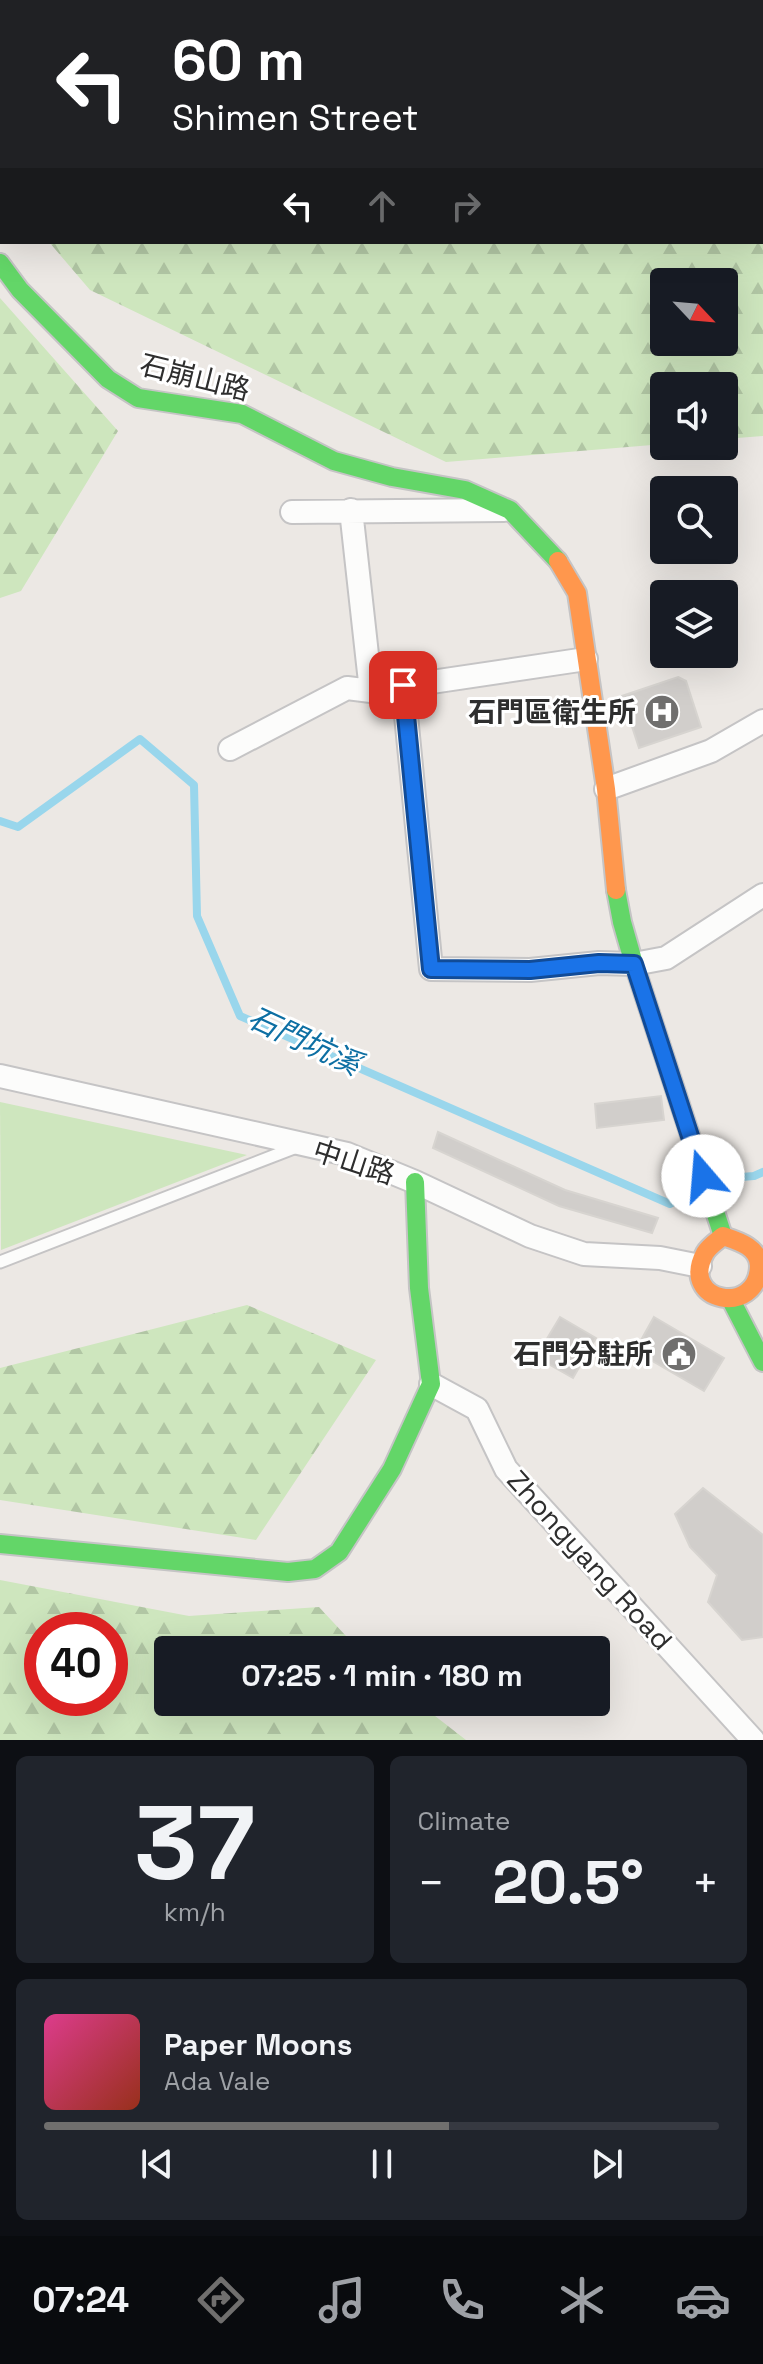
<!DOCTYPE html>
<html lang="en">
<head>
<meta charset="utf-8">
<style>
  body { margin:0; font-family:"Space Grotesk","Noto Sans TC",sans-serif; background:#20242c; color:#f1f3f6; height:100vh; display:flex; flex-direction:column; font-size:30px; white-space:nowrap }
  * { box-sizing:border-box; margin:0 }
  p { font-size:26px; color:#9ea1a6 }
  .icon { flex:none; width:44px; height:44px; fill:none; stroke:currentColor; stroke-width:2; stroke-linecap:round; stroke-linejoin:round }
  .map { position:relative; height:1740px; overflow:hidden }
  .drawer { display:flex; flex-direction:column; gap:16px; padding:16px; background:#0d0f14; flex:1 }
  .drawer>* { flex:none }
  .banner { position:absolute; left:0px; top:0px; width:764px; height:244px; box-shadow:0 8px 32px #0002; background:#202124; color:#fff; overflow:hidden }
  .needle { width:52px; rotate:116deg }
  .tools { position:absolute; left:650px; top:268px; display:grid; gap:16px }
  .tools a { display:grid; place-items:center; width:88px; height:88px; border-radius:8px; background:#171b24; box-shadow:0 8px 32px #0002; font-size:40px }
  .speed { position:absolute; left:24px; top:1612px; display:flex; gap:16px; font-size:40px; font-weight:700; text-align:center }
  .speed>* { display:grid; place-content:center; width:104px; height:104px; border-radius:50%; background:#171b24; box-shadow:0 8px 32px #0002; line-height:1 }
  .speed .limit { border:12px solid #d22; background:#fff; color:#111 }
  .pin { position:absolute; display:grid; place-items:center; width:68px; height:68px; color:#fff; margin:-34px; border-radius:16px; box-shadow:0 4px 12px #0006 }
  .me { position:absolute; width:88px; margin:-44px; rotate:342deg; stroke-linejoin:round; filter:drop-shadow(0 0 6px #0008) }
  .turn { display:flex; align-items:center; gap:28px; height:168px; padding:0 40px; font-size:36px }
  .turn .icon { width:104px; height:104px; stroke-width:2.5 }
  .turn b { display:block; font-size:56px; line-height:68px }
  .lanes { display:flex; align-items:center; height:76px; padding:0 40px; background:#0003; justify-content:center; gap:40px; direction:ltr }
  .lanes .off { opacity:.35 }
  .big { font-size:60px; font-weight:800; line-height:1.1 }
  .drawer .widget { flex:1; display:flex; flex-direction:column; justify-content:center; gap:12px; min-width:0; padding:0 28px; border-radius:12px; background:#20242c }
  .drawer .dial { align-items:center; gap:0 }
  .dial b { font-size:104px; line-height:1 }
  .song { display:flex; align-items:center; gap:24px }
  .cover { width:96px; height:96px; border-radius:12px; background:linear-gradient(135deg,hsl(330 70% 55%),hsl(10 70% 35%)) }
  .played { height:8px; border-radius:4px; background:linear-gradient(90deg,#706f6e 60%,#363941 60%) }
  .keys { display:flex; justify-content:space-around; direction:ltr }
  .heat { display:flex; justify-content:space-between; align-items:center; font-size:44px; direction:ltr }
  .drawer .tiles { flex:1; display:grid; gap:16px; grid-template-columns:1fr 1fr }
  .widget:last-child { grid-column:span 2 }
  .trip { position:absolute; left:154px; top:1636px; width:456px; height:80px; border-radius:8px; background:#171b24; box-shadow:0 8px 32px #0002; font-weight:800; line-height:80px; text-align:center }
  .tab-bar { display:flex; height:128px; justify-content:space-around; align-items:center; background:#090b0e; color:#9ea1a6 }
  .tab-bar .icon { width:56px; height:56px }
  .tab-bar .current { color:#706f6e }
  .tab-bar b { font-size:36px; color:#f1f3f6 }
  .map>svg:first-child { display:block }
  .grass { fill:#cee6be }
  .forest { fill:url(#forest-firs); fill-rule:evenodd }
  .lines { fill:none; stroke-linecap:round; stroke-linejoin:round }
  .stream { stroke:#99d6ec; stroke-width:8 }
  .building { fill:#d1cecb; stroke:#d7d4d0; stroke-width:2 }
  .lane-casing { stroke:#c5c4c5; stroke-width:15 }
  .street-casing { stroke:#c5c4c5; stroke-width:26 }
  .fast-casing { stroke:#c5c4c5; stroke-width:22 }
  .slow-casing { stroke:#c5c4c5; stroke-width:22 }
  .lane { stroke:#fcfcfb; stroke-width:11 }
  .street { stroke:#fcfcfb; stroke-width:22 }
  .fast { stroke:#63d668; stroke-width:18 }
  .slow { stroke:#ff974d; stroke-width:18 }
  .route-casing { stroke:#114b97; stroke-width:20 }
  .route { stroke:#1a73e8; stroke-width:14 }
  .labels { text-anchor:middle; stroke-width:6; stroke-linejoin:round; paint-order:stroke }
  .street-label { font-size:28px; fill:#2e2e2e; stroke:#fff }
  .poi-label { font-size:28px; font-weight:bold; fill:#2e2e2e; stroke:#fff; text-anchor:end }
  .water-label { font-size:30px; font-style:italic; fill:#0d6fa3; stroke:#fff }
</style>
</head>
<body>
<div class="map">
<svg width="763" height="1740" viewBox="0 0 763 1740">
  <defs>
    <pattern id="forest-firs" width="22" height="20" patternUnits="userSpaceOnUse" patternTransform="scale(2)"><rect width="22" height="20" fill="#cee6be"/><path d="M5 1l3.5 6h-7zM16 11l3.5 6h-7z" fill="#b1c6a4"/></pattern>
  </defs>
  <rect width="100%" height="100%" fill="#ece8e4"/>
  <path class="grass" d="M0,1102L247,1155L1,1250Z"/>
  <path class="forest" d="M0,0H763V436L724,439V386H664V444L446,462L90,290L49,242H762V2H2V185L0,183ZM664,282H724V342H664Z
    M0,298L118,431L21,591L0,598Z
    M247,1305L376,1360L256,1540L0,1500V1368Z
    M0,1580L189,1616L319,1607L359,1650H168V1702H417L466,1740H0ZM42,1630H110V1698H42Z"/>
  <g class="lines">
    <path class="stream" d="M0,821L18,827L140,739L194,785L197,916L240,1016L670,1204L716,1179L754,1176L763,1172"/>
  </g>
  <path class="building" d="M678,677L686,681L701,727L639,748L622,696Z
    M661,1096L664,1120L597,1128L595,1104Z
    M438,1132L565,1190L658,1218L652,1233L559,1206L433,1148Z
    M560,1317L596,1338L573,1378L536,1357Z
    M654,1317L724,1358L704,1391L635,1351Z
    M703,1488L763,1535V1637L742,1640L708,1602L717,1575L690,1547L675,1514Z"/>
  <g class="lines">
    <defs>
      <path id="lane" d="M0,1262L299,1146"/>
      <path id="street" d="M351,510L371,691
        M292,512L504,510
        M403,685L431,969L530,970L599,963L634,964L666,958L763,895
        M230,749L347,688L371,691L586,659
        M606,789L711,751L763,721
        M0,1076L347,1154L415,1182L530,1236L584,1254L660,1258L700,1266
        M431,1384L477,1409L506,1469L753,1740"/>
      <path id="fast" d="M0,263L20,290L108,379L138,398L242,414L334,461L392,477L465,490L510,510L558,561
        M616,890L622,922L634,964L723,1236
        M731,1300L763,1362
        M0,1544L288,1572L315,1569L339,1552L392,1469L431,1384L419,1288L415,1182"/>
      <path id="slow" d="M558,561L577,593L606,789L616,890
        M723,1236C738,1241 759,1247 759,1266C758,1317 678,1303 705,1253C709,1246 717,1241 723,1236Z"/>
    </defs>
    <use href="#lane" class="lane-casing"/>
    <use href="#street" class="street-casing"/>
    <use href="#fast" class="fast-casing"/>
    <use href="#slow" class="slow-casing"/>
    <use href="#lane" class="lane"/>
    <use href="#street" class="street"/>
    <use href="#fast" class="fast"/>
    <use href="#slow" class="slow"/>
  </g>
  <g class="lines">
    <defs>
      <path id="route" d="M403,685L431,969L530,970L599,963L634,964L703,1176"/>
    </defs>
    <use href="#route" class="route-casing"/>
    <use href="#route" class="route"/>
  </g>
  <defs>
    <symbol id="hospital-disc" viewBox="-11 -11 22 22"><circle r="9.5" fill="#706f6e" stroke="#fff"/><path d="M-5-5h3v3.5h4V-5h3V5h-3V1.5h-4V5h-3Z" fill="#fff"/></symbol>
    <symbol id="civic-disc" viewBox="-11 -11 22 22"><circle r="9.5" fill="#706f6e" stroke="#fff"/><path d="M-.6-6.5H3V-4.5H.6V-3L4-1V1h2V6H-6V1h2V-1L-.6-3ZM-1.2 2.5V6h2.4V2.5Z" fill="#fff"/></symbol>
  </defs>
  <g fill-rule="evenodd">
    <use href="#hospital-disc" x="642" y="692" width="40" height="40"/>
    <use href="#civic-disc" x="659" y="1334" width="40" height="40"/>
  </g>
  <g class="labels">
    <g class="street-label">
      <text transform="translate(195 377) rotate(14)" y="10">石崩山路</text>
      <text transform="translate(354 1162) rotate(18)" y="10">中山路</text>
      <text transform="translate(590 1560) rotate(48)" y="10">Zhongyang Road</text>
    </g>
    <g class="poi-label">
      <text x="636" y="722">石門區衛生所</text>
      <text x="653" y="1364">石門分駐所</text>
    </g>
    <g class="water-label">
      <text transform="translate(304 1041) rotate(25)" y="10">石門坑溪</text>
    </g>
  </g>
</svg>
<div class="tools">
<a><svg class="needle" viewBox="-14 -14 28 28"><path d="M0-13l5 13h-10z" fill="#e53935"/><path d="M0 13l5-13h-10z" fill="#9ea1a6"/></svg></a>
<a><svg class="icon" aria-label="sound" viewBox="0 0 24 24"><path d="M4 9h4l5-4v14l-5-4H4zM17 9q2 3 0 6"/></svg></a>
<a><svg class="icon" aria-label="search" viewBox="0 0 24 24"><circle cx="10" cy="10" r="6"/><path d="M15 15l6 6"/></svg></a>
<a><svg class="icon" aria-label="layers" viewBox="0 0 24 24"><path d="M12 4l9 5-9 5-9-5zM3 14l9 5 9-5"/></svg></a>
</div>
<div class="speed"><div class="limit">40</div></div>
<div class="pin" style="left:403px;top:685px;background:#d93025"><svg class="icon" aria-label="arrive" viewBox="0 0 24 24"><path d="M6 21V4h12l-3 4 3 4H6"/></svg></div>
<svg class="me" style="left:703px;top:1176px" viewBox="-20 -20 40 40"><circle r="19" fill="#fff"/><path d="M0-13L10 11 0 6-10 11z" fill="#1a73e8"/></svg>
<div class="trip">07:25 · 1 min · 180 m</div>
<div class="banner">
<div class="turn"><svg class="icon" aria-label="left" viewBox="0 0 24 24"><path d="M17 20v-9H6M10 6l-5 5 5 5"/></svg><div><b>60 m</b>Shimen Street</div></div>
<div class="lanes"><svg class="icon" aria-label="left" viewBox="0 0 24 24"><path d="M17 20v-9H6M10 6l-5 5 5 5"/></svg><svg class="icon off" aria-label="ahead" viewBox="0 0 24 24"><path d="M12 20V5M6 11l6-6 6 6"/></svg><svg class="icon off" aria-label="right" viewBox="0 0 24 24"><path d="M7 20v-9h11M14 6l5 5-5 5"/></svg></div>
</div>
</div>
<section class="drawer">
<div class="tiles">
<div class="widget dial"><b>37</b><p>km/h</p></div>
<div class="widget"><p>Climate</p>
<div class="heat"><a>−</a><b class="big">20.5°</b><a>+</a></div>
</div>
<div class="widget">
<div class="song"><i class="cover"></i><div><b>Paper Moons</b><p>Ada Vale</p></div></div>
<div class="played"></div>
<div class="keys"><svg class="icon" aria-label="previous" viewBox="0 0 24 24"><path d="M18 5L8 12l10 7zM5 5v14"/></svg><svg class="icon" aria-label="pause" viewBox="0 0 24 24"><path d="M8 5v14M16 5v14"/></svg><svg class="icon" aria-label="next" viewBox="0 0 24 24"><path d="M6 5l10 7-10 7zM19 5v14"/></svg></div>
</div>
</div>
</section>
<nav class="tab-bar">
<b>07:24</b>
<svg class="icon current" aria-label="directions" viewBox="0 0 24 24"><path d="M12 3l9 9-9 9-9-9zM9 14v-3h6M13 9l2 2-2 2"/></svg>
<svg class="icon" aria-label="music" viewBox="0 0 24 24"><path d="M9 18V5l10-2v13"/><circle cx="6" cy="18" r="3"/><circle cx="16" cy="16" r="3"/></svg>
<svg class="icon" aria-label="phone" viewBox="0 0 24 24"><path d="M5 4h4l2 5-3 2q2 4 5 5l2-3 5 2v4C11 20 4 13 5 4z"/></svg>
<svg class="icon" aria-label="climate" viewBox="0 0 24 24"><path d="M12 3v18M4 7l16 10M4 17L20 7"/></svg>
<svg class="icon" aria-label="car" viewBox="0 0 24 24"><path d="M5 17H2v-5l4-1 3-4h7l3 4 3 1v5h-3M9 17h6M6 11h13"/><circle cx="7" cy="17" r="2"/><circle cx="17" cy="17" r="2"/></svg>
</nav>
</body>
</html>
